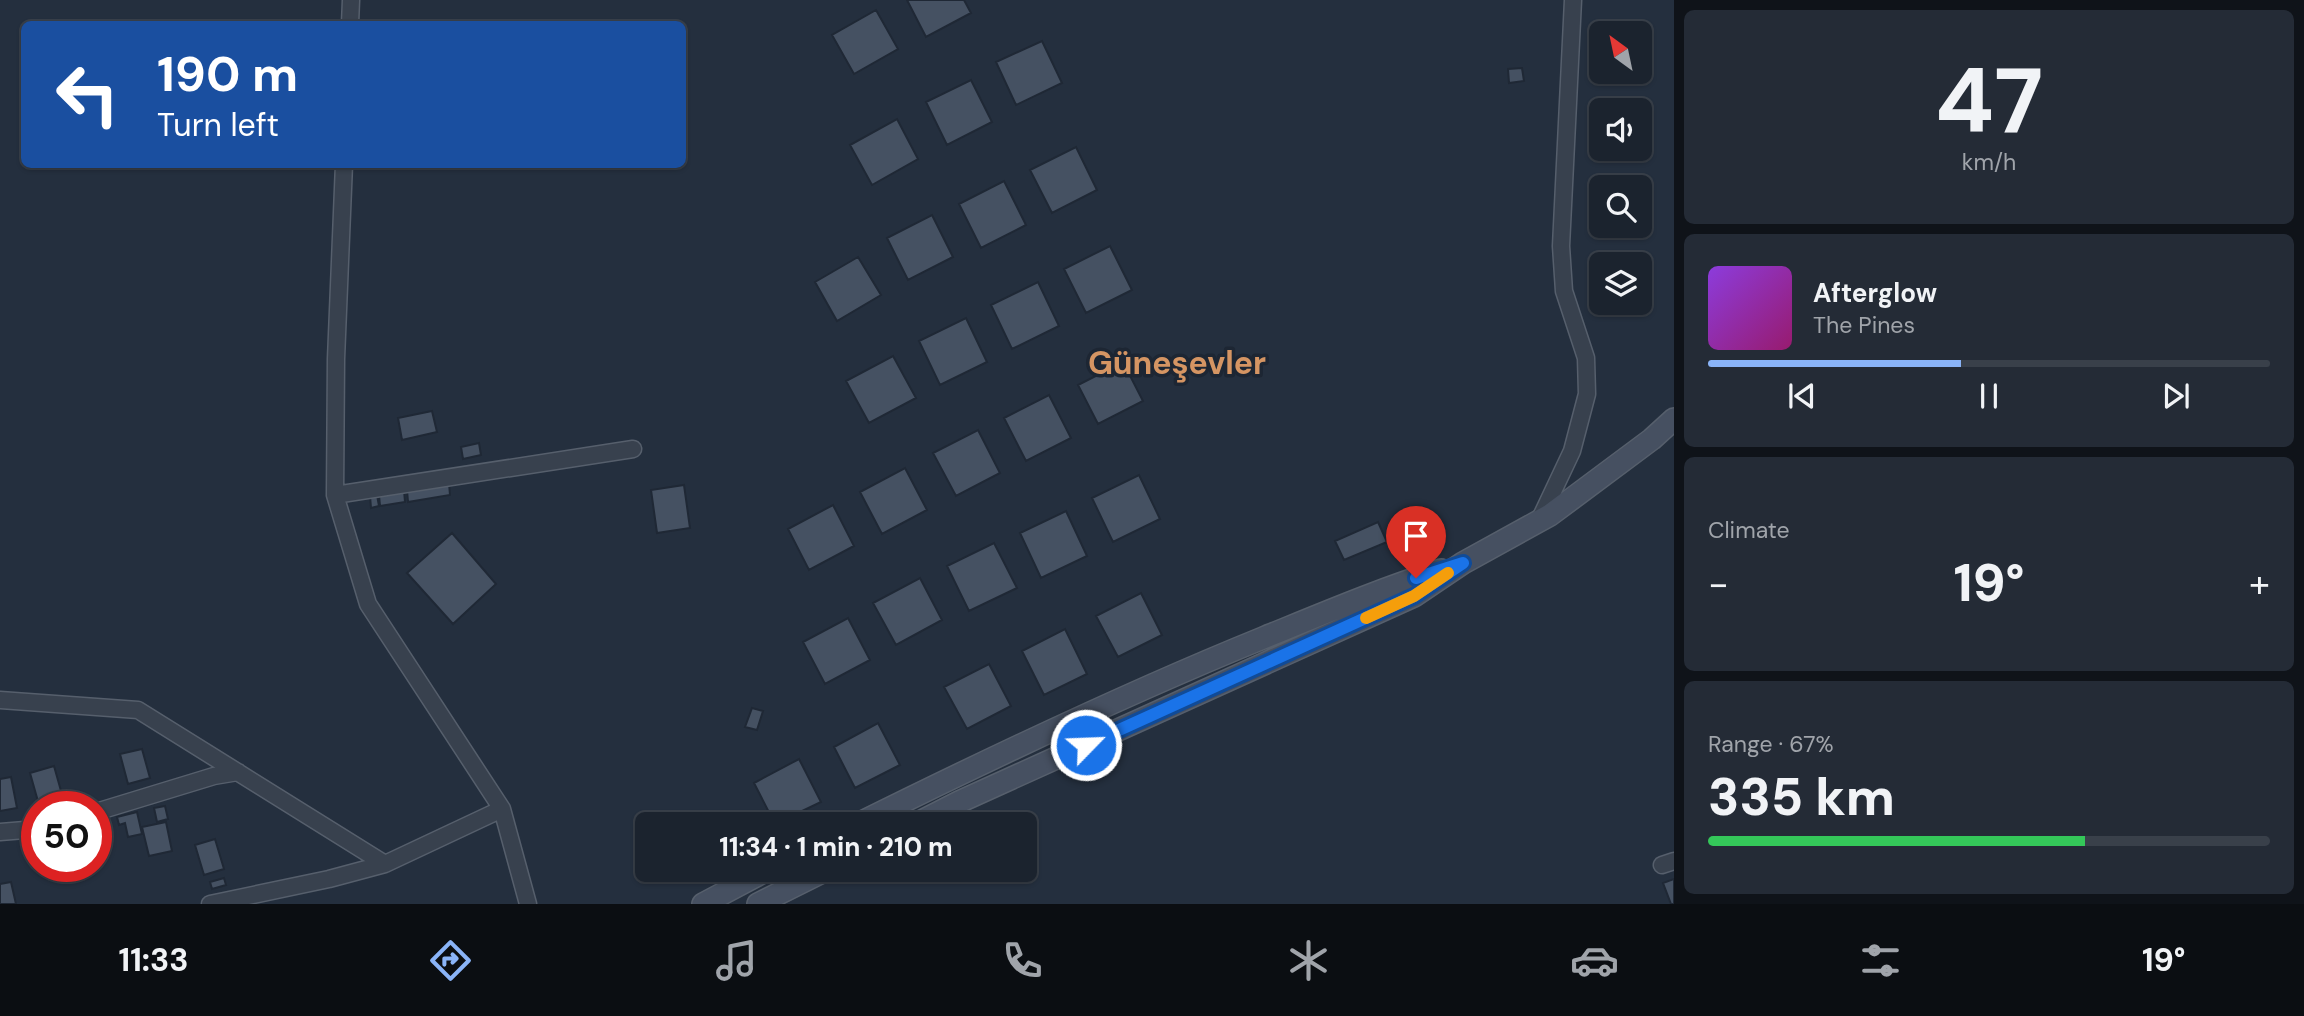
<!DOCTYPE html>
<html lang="en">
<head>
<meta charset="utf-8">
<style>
  body { margin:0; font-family:"DM Sans",sans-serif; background:#242b36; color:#f1f3f6; height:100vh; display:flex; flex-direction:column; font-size:26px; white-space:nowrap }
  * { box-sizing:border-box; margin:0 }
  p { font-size:23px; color:#a0a4aa }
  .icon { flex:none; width:38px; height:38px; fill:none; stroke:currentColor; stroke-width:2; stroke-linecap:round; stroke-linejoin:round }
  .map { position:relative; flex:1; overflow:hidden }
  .drawer { display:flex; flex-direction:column; gap:10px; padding:10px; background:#0f1319; width:630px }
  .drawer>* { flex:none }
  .hud { position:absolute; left:21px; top:21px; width:665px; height:147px; border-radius:10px; box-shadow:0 2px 5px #0004,0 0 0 2px #39404a; background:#1a4fa0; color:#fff; overflow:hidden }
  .needle { width:46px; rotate:327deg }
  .tools { position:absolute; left:1589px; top:21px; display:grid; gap:14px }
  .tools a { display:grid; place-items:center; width:63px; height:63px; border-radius:10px; background:#1b232e; box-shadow:0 2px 5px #0004,0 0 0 2px #39404a; font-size:35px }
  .speed { position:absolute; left:21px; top:791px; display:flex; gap:14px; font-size:35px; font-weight:700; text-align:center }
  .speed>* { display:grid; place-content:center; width:91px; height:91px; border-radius:50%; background:#1b232e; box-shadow:0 2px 5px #0004,0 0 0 2px #39404a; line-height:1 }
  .speed .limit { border:10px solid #d22; background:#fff; color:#111 }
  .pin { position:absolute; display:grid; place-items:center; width:60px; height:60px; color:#fff; margin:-72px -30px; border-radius:50% 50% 50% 0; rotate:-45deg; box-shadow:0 0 7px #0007 }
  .pin .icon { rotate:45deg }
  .me { position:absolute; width:77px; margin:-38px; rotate:66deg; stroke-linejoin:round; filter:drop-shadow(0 0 5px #0008) }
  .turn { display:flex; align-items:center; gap:24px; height:147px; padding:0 21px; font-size:32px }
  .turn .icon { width:91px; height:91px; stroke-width:2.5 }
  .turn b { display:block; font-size:49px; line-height:60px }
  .big { font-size:52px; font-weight:800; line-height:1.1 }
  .drawer .widget { flex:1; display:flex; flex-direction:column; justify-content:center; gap:10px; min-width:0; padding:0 24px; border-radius:10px; background:#242b36 }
  .drawer .dial { align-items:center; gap:0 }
  .dial b { font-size:91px; line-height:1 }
  .song { display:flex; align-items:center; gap:21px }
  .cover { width:84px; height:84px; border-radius:10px; background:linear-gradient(135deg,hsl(270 70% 55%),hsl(320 70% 35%)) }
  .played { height:7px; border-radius:4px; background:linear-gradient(90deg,#8ab4f8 45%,#39404a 45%) }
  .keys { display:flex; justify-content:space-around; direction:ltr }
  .heat { display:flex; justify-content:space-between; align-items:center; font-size:38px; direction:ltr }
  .charge { height:10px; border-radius:5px; background:linear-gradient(90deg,#34c759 67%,#39404a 0) }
  .trip { position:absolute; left:635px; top:812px; width:402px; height:70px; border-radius:10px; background:#1b232e; box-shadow:0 2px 5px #0004,0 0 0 2px #39404a; font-weight:800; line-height:70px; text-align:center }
  .tabs { display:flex; height:112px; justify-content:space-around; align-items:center; background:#0b0e12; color:#a0a4aa }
  .tabs .icon { width:49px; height:49px }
  .tabs .active { color:#8ab4f8 }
  .tabs b { font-size:32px; color:#f1f3f6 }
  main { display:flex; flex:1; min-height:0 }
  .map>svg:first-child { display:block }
  .building { fill:#455162; stroke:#1f2835; stroke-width:2 }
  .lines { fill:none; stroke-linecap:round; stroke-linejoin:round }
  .minor-casing { stroke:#565f6c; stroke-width:19 }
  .secondary-casing { stroke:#565f6c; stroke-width:24 }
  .minor { stroke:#38414e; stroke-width:16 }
  .secondary { stroke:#465061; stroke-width:21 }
  .route-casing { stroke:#114b97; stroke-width:18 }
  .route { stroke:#1a73e8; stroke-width:12 }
  .slow { stroke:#f59e0b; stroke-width:12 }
  .labels { text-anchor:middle; stroke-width:7; stroke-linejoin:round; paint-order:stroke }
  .district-label { font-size:32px; font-weight:bold; fill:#d59563; stroke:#1d2633 }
</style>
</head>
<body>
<main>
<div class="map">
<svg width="1674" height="904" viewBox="0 0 1674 904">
  <rect width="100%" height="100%" fill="#242f3e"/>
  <path class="building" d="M907,0H964L971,13L926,37Z
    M876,10L898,49L854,74L832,35Z
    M1042,41L1062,83L1016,105L996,62Z
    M1522,68L1524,81L1509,83L1508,69Z
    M971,80L992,122L947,145L926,102Z
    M897,119L918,159L872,185L850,145Z
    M1076,147L1097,190L1052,213L1030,170Z
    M1004,181L1026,225L981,248L959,204Z
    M932,215L953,257L908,280L887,238Z
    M1110,246L1132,290L1086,313L1064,269Z
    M858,257L881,295L837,321L815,282Z
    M1038,282L1059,326L1012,349L991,305Z
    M966,318L987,362L940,385L919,341Z
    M893,356L916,398L869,423L846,381Z
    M1123,362L1143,401L1098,424L1078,385Z
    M1049,395L1071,438L1026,461L1004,418Z
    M432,411L437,432L402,440L398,418Z
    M978,430L1000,473L956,496L933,453Z
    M479,443L481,455L463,459L461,447Z
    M905,468L927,510L882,534L860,492Z
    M1139,475L1160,519L1113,542L1092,498Z
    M449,483L450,495L408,502L407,490Z
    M684,485L690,528L657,533L651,490Z
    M404,490L405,502L380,506L379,495Z
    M377,495L379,506L371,508L370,496Z
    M833,505L854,546L809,570L788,529Z
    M1066,511L1087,556L1041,578L1020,533Z
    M1378,522L1387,542L1344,560L1335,541Z
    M452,533L496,584L453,624L407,573Z
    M994,543L1017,588L969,611L947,566Z
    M920,578L942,620L896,645L873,603Z
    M1141,593L1162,635L1118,657L1096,616Z
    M848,618L870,660L825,684L803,642Z
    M1065,629L1087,674L1044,695L1022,651Z
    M989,664L1011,706L967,729L944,687Z
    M752,708L763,711L757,730L745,727Z
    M878,723L900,765L855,788L834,747Z
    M142,749L150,778L128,784L120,754Z
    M799,759L821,802L775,824L754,783Z
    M54,766L63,798L39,805L30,773Z
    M11,777L17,808L0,811V779Z
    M165,806L168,819L157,822L154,808Z
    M137,812L142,834L128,837L125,823L119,825L117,817Z
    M166,822L172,851L149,856L142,827Z
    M215,839L224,869L204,875L195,845Z
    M224,878L226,885L212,889L210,882Z
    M1674,879V904H1671L1663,883Z
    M11,882L16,904H0V884Z"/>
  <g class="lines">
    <defs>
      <path id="minor" d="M350,24L351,0
        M344,164L336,359L335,495L368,604L502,809L528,904
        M335,495L633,449
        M1539,521L1572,451L1587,394L1586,358L1564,291L1561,246L1573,0
        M0,700L138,710L385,864
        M96,812L214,776L238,772
        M0,832L37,829
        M1662,865L1674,861
        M210,904L329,879L385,864L502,809"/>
      <path id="secondary" d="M858,824C991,758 1125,694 1263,638C1322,614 1381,589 1441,570
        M916,824L959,802L1414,596L1463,563L1550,515L1652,439L1674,419
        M703,904L767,870
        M758,904L826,870"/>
    </defs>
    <use href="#minor" class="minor-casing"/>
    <use href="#secondary" class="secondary-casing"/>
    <use href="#minor" class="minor"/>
    <use href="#secondary" class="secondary"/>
  </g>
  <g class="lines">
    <defs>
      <path id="route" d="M1086,745L1414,596L1463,563L1416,578"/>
    </defs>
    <use href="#route" class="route-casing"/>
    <use href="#route" class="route"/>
    <path class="slow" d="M1366,618L1414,596L1448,573"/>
  </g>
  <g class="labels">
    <g class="district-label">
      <text x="1177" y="374">Güneşevler</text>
    </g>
  </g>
</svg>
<div class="tools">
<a><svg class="needle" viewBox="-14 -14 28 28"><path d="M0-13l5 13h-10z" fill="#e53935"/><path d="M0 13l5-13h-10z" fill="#a0a4aa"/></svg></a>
<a><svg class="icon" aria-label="sound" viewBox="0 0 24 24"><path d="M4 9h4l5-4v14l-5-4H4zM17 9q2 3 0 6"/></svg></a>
<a><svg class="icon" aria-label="search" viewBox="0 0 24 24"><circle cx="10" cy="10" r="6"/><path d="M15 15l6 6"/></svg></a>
<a><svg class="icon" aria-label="layers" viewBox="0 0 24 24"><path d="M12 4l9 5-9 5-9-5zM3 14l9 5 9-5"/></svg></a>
</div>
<div class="speed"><div class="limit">50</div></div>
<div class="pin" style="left:1416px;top:578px;background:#d93025"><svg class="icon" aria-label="arrive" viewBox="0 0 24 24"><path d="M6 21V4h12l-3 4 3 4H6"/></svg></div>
<svg class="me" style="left:1086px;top:745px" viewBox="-20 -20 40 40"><circle r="17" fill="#1a73e8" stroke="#fff" stroke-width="3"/><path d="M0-11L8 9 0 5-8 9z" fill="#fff"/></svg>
<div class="trip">11:34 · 1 min · 210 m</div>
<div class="hud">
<div class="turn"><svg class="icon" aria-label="left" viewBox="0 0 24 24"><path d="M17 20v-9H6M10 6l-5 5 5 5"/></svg><div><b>190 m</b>Turn left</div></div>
</div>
</div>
<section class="drawer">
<div class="widget dial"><b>47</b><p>km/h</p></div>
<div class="widget">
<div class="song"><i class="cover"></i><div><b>Afterglow</b><p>The Pines</p></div></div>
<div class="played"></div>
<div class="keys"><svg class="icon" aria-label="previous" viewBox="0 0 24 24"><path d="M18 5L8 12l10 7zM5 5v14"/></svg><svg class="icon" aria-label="pause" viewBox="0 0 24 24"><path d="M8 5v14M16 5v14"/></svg><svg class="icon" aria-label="next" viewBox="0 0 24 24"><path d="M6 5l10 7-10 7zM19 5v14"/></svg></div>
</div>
<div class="widget"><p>Climate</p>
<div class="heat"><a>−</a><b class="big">19°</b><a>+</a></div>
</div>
<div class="widget"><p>Range · 67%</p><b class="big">335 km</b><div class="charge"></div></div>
</section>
</main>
<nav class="tabs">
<b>11:33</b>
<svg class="icon active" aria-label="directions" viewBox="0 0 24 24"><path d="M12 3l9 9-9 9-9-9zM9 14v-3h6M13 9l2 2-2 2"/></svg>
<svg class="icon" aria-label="music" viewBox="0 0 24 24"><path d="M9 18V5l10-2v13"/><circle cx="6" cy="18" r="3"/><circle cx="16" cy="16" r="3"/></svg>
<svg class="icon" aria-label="phone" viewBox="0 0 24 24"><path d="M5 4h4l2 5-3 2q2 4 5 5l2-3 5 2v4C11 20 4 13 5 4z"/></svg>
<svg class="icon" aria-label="climate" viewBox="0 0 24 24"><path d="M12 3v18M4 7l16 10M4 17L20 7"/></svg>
<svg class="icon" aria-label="car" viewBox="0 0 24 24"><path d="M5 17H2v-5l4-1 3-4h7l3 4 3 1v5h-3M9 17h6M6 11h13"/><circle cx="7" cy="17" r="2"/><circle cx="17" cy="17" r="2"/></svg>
<svg class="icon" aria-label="filters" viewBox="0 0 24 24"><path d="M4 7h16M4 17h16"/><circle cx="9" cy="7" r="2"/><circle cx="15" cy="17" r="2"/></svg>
<b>19°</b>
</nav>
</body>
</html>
